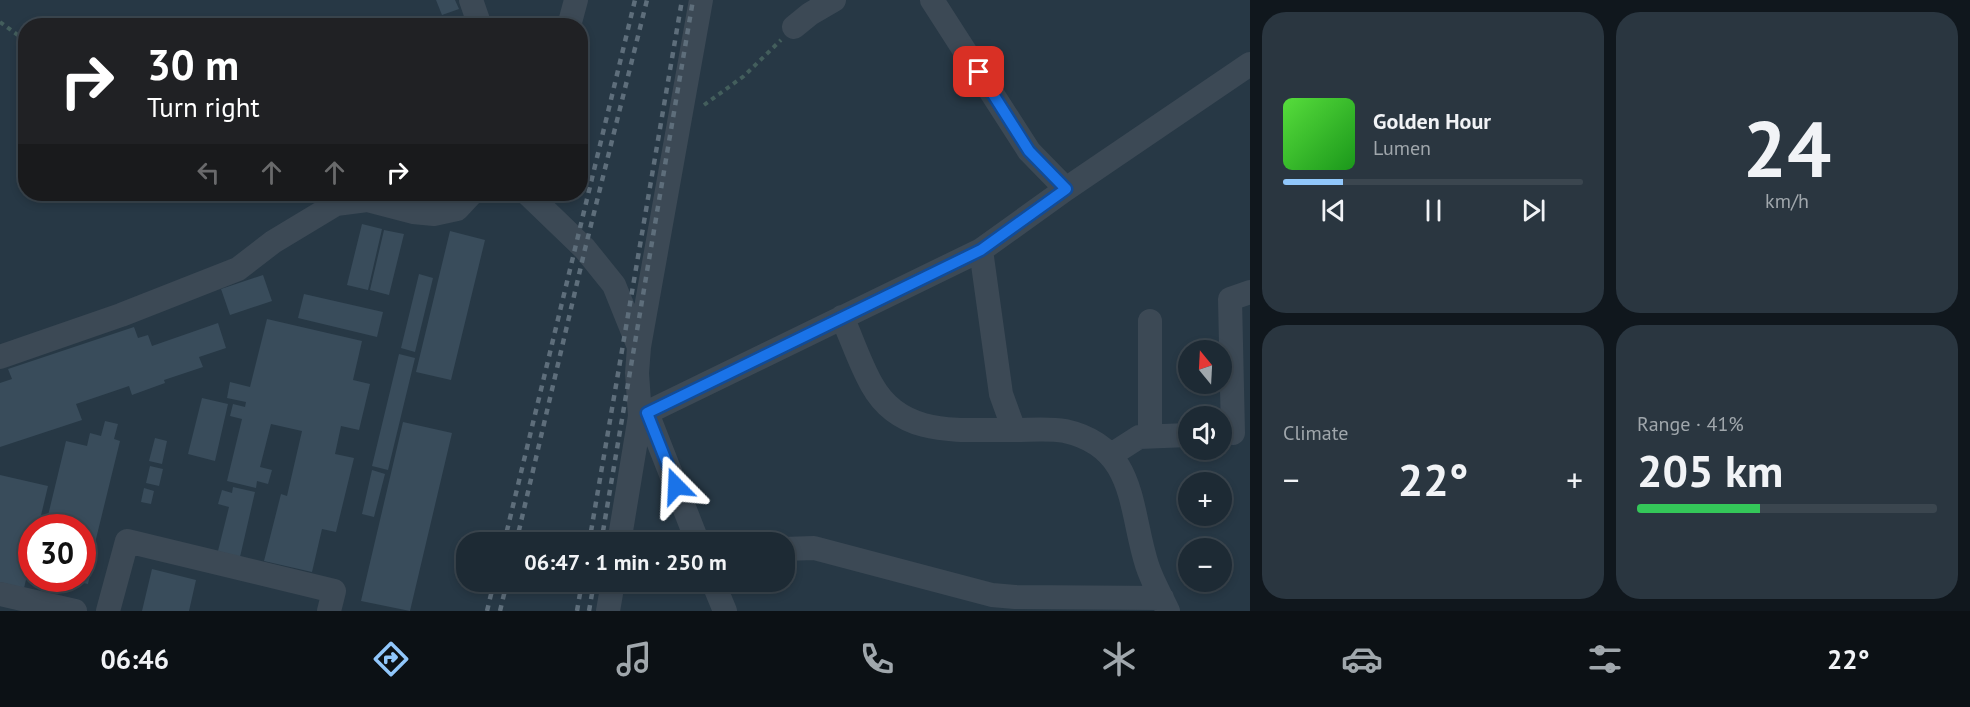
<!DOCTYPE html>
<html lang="en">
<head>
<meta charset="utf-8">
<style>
  body { margin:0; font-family:"PT Sans",sans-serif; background:#2a3640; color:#f1f3f6; height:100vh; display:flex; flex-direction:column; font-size:22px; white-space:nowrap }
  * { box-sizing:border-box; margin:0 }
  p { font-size:20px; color:#a0a7ac }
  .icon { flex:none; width:33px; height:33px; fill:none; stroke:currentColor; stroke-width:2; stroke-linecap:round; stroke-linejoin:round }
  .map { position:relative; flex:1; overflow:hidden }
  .panel { display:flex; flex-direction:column; gap:12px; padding:12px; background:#10171d; width:720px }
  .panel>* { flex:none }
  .banner { position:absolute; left:18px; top:18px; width:570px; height:183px; border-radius:24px; box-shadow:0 3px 9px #0003,0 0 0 2px #3b464f; background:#202124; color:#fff; overflow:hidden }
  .needle { width:39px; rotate:342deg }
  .fabs { position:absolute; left:1178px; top:340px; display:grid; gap:12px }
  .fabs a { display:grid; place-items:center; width:54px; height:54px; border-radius:50%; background:#1d2a34; box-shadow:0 3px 9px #0003,0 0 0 2px #3b464f; font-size:30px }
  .speed { position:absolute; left:18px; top:514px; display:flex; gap:12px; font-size:30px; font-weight:700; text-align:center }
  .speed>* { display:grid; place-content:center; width:78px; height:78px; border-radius:50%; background:#1d2a34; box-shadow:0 3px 9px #0003,0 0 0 2px #3b464f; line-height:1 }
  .speed .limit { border:9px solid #d22; background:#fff; color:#111 }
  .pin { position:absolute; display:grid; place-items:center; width:51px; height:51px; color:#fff; margin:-26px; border-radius:12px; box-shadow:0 3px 9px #0006 }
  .me { position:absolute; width:66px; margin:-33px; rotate:339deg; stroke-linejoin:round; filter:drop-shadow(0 0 4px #0008) }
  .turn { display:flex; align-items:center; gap:21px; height:126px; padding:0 30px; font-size:27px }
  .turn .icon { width:78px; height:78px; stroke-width:2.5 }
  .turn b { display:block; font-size:42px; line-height:51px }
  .lanes { display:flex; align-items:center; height:57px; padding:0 30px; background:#0003; justify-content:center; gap:30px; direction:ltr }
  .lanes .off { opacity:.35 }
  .big { font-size:45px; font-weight:700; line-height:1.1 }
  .panel .widget { flex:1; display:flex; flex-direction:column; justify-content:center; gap:9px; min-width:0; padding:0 21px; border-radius:24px; background:#2a3640 }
  .panel .dial { align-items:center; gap:0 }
  .dial b { font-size:78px; line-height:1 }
  .song { display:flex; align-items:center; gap:18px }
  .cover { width:72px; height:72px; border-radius:9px; background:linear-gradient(135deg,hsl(110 70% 55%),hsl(120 70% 35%)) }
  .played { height:6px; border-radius:3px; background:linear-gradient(90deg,#91c7fb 20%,#3b464f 20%) }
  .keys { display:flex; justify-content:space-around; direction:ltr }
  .heat { display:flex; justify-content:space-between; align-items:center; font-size:33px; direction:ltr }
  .charge { height:9px; border-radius:4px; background:linear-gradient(90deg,#34c759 41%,#3b464f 0) }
  .panel .tiles { flex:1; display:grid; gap:12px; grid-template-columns:repeat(2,1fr) }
  .trip { position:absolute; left:456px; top:532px; width:339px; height:60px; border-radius:24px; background:#1d2a34; box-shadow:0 3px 9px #0003,0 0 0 2px #3b464f; font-weight:700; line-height:60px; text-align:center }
  .tabs { display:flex; height:96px; justify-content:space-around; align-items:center; background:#0c1115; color:#a0a7ac }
  .tabs .icon { width:42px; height:42px }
  .tabs .active { color:#91c7fb }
  .tabs b { font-size:27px; color:#f1f3f6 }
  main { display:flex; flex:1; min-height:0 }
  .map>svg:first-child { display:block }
  .building { fill:#394c5b }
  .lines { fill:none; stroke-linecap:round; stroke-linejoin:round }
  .path { stroke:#435e5c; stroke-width:4; stroke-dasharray:4.5 4.5; stroke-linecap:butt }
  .minor { stroke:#3c4955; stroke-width:24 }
  .rail { stroke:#5e6e7b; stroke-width:4.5; stroke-dasharray:6 6; stroke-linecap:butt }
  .route-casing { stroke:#114b97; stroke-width:15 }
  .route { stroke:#1a73e8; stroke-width:10 }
</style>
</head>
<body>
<main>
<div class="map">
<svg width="1250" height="611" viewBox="0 0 1250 611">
  <rect width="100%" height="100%" fill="#273845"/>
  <path class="building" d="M436,0H455L459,9L442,15Z
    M418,194H438L439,200L419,201Z
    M362,224L382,229L368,290L347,285Z
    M384,230L404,234L389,295L370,290Z
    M450,231L485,240L451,380L416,372Z
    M419,274L433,278L415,352L401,348Z
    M263,275L272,301L230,315L221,289Z
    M304,294L383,312L377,337L298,318Z
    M267,319L362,341L353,380L370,384L359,430L341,426L335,454L354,458L336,532L322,529L312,572L264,561L281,494L287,496L302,431L271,424L260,467L272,470L268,484L257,481L256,488L227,481L242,419L230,416L233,404L245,407L246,402L227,398L230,382L250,387Z
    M218,323L226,348L199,357L203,367L164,380L165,383L132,395L129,386L76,404L82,420L0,447V383L12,379L8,369L134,327L138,338L148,335L152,346Z
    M399,354L415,358L388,470L372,466Z
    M202,398L228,404L215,461L188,454Z
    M105,421L118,424L114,439L120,441L95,543L82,540V528H45L66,441L87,446L90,433L101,436Z
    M403,422L452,433L410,611L361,601Z
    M155,438L167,441L162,464L149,461Z
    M150,466L163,469L159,486L146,483Z
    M372,470L385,474L374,517L362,514Z
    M0,475L48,486L38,528H32V555L24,588L0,582Z
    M233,487L255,492L240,557L218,551L229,507L218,504L222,490L232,493Z
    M144,488L154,491L151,504L141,502Z
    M82,558L93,561L88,584L70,580L82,579Z
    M152,569L196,580L189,611H142Z"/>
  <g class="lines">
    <path class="path" d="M0,22L26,41
      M704,105L744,76L781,40"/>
    <path class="minor" d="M471,0L480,26
      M932,0L1029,151L1066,189
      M569,26L576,0
      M794,27L810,14L834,0
      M528,194L585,249L614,285L639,347
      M981,250L1001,394L1014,430C1030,430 1049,428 1065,431C1137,447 1129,509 1147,565C1152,581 1161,596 1168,611
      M842,317C852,339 860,364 872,385C902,439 962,429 1014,430
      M1150,321V436
      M0,357L121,315L238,269L273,242L336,204L367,200L413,212L434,214L457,209L471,194
      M647,413L698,543
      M640,416L637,373L639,347L701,0
      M1233,433L1230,299L1250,292
      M1111,455L1139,437L1188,435
      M619,543L640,416L981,250L1066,189L1250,64
      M784,549L814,548L992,595L1015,597L1162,598
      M713,582L725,611
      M0,594L75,611
      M108,611L127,541L334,591L329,611
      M608,611L613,582"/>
    <path class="rail" d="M504,543L635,0
      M516,543L585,249L647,0
      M589,543L682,0
      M601,543L693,0
      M487,611L494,582
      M500,611L507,582
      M577,611L582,582
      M589,611L594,582"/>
  </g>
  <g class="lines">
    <defs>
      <path id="route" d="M676,486L647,413L981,250L1066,189L1029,151L979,72"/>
    </defs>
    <use href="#route" class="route-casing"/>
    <use href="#route" class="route"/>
  </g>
</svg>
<div class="fabs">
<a><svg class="needle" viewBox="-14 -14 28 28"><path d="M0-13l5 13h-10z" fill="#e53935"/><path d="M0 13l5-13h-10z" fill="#a0a7ac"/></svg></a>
<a><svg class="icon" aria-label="sound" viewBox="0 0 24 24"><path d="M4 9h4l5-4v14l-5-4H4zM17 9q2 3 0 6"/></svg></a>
<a>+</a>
<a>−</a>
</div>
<div class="speed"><div class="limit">30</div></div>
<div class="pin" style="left:979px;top:72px;background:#d93025"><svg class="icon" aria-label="arrive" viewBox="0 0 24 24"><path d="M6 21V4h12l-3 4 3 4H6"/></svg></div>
<svg class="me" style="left:676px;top:486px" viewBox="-20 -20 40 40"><path d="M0-17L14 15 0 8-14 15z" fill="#1a73e8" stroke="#fff" stroke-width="4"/></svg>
<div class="trip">06:47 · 1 min · 250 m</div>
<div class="banner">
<div class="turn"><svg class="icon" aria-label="right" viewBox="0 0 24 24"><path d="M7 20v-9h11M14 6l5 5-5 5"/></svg><div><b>30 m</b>Turn right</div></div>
<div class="lanes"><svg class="icon off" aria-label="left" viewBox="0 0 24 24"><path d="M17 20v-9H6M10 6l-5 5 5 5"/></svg><svg class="icon off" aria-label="ahead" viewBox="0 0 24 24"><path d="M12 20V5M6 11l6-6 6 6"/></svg><svg class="icon off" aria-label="ahead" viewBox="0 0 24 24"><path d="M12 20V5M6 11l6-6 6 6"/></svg><svg class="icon" aria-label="right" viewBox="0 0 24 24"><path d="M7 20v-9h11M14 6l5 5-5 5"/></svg></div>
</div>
</div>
<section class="panel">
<div class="tiles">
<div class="widget">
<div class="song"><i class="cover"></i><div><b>Golden Hour</b><p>Lumen</p></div></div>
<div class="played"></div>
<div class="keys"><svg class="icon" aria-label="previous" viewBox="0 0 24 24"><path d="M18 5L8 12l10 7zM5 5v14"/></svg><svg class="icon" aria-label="pause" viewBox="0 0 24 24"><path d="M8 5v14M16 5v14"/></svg><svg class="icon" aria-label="next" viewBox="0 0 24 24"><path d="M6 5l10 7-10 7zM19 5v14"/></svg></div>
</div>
<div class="widget dial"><b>24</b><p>km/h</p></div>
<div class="widget"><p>Climate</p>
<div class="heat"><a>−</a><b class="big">22°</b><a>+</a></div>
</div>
<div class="widget"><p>Range · 41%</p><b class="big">205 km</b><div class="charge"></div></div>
</div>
</section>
</main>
<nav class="tabs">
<b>06:46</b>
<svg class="icon active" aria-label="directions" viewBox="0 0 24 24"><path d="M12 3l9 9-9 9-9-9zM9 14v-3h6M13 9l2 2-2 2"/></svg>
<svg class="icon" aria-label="music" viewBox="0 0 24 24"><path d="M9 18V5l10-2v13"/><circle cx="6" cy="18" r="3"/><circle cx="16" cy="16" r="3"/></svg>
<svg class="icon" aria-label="phone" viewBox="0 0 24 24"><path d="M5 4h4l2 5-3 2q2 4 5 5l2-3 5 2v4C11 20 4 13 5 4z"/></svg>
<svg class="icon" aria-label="climate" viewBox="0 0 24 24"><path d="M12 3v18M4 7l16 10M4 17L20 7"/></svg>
<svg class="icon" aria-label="car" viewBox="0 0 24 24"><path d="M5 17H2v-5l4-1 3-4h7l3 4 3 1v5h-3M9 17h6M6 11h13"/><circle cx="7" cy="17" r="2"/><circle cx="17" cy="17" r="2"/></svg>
<svg class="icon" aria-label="filters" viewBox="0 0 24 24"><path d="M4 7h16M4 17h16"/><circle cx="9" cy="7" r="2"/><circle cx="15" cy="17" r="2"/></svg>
<b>22°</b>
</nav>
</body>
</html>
